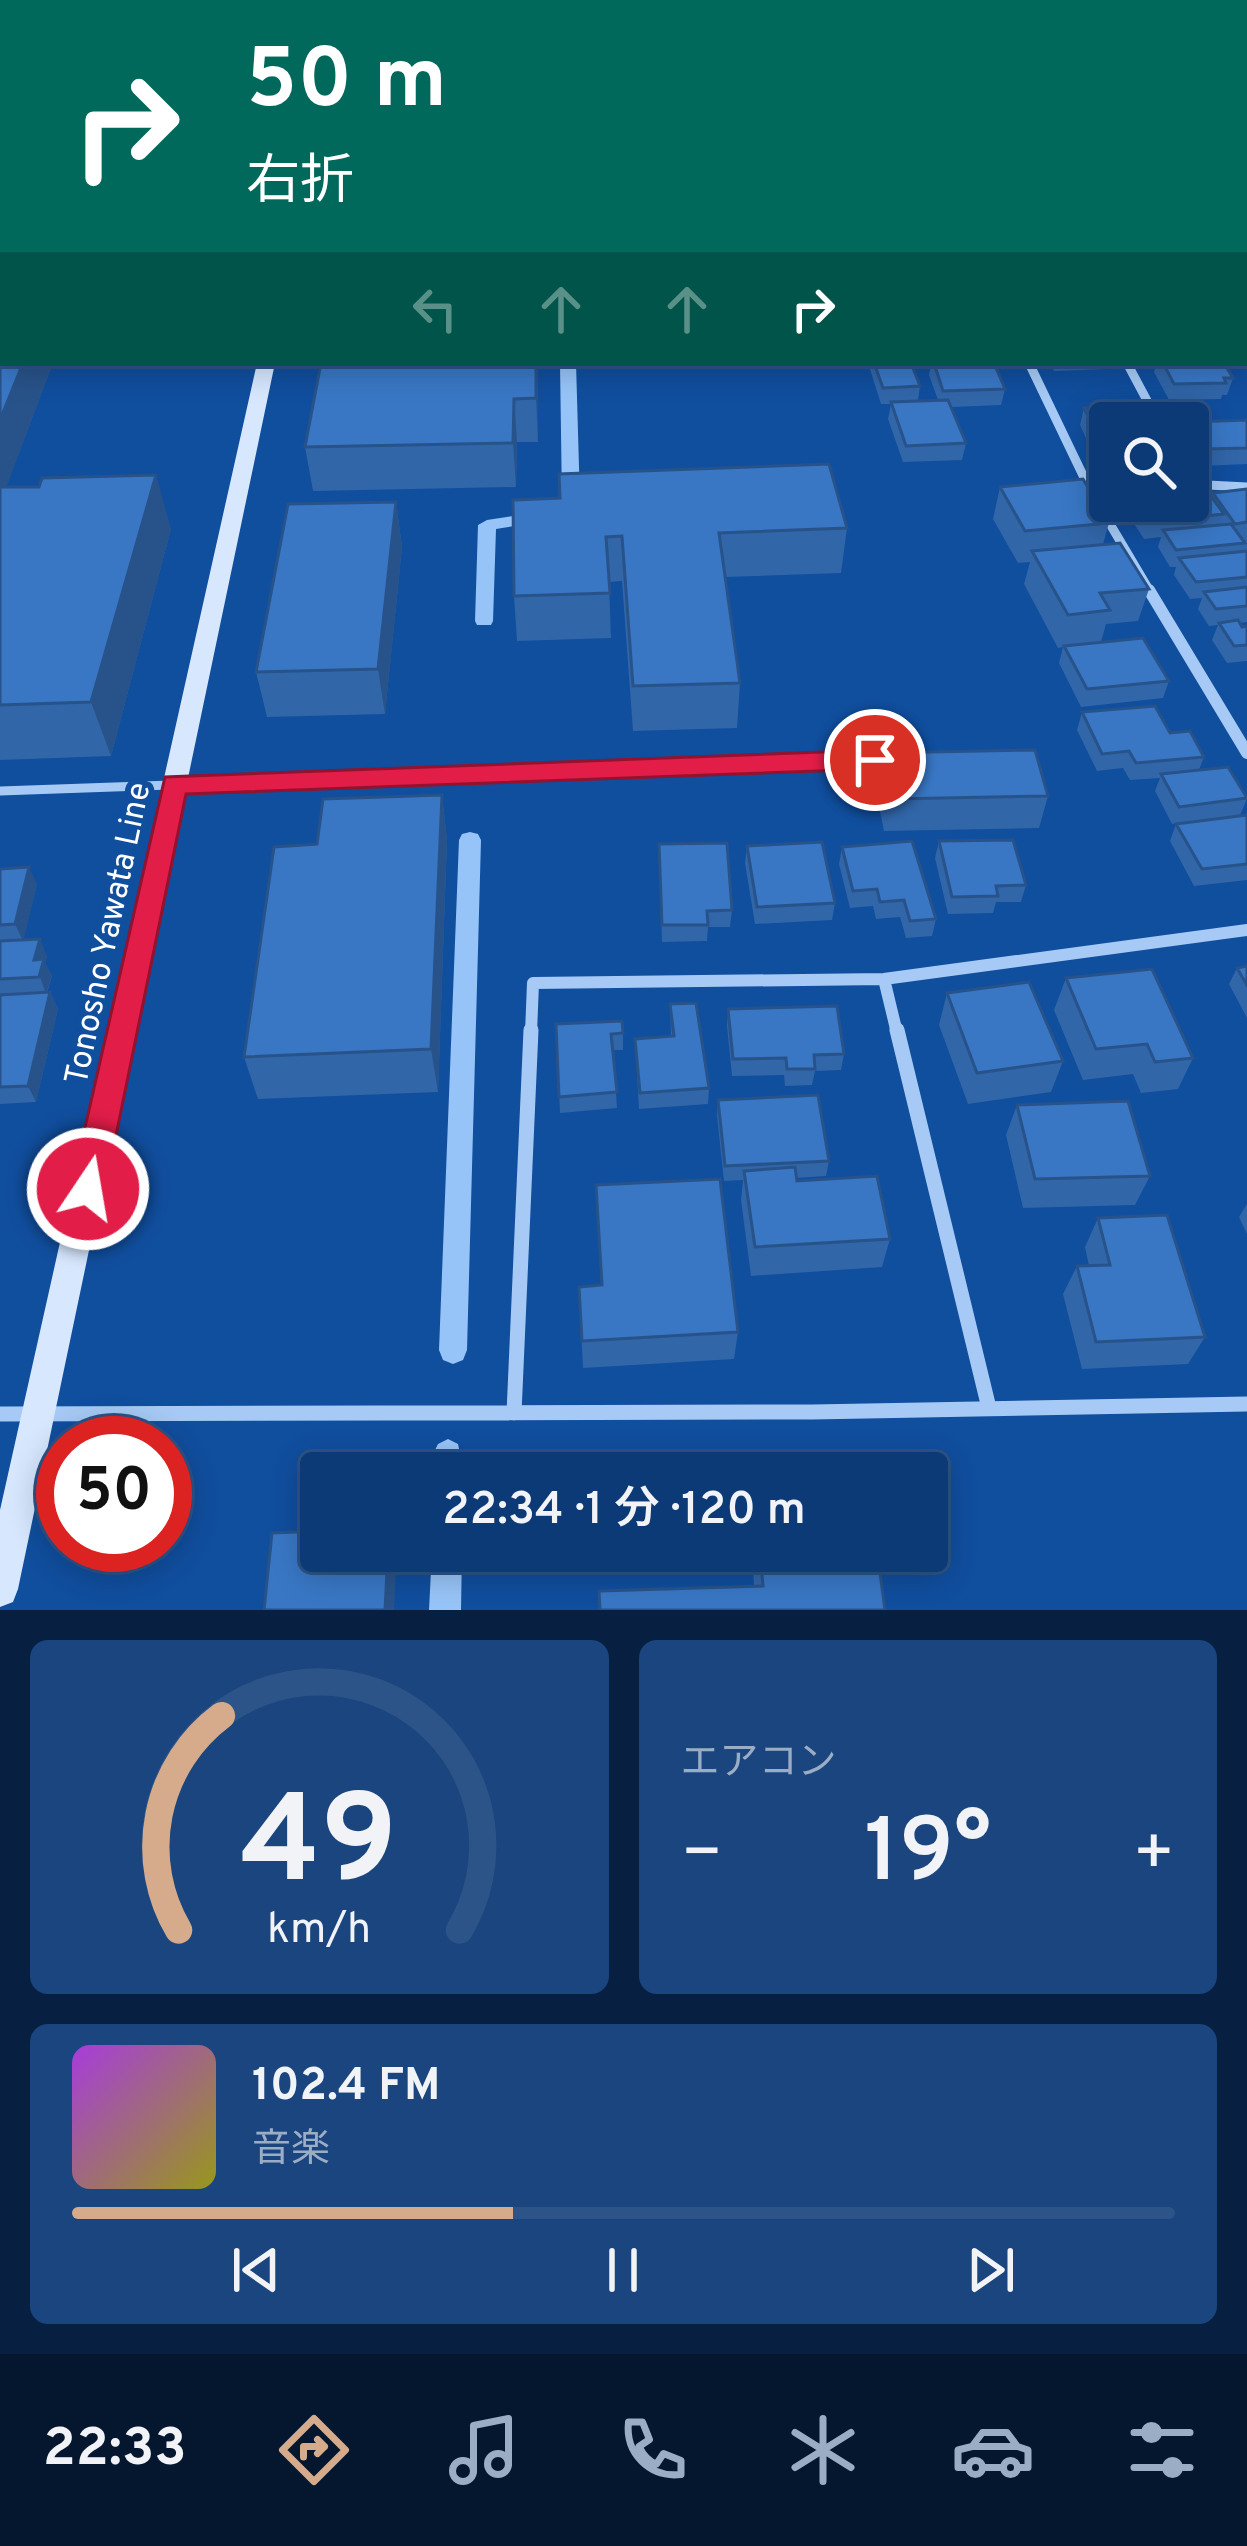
<!DOCTYPE html>
<html lang="ja">
<head>
<meta charset="utf-8">
<style>
  body { margin:0; font-family:Overpass,"Noto Sans JP",sans-serif; background:#1a457e; color:#f1f3f6; height:100vh; display:flex; flex-direction:column; font-size:45px; white-space:nowrap }
  * { box-sizing:border-box; margin:0 }
  p { font-size:39px; color:#9aadc5 }
  .icon { flex:none; width:66px; height:66px; fill:none; stroke:currentColor; stroke-width:2; stroke-linecap:round; stroke-linejoin:round }
  .map { position:relative; height:1610px; overflow:hidden }
  .side { display:flex; flex-direction:column; gap:30px; padding:30px; background:#072041; flex:1 }
  .side>* { flex:none }
  .hud { position:absolute; left:0px; top:0px; width:1248px; height:366px; box-shadow:0 6px 30px #0003,0 0 0 3px #2c5488; background:#00695c; color:#fff; overflow:hidden }
  .controls { position:absolute; left:1089px; top:402px; display:grid; gap:24px }
  .controls a { display:grid; place-items:center; width:120px; height:120px; border-radius:12px; background:#0c3a76; box-shadow:0 6px 30px #0003,0 0 0 3px #2c5488; font-size:60px }
  .speed { position:absolute; left:36px; top:1416px; display:flex; gap:24px; font-size:60px; font-weight:700; text-align:center }
  .speed>* { display:grid; place-content:center; width:156px; height:156px; border-radius:50%; background:#0c3a76; box-shadow:0 6px 30px #0003,0 0 0 3px #2c5488; line-height:1 }
  .speed .limit { border:18px solid #d22; background:#fff; color:#111 }
  .pin { position:absolute; display:grid; place-items:center; width:102px; height:102px; color:#fff; margin:-51px; border:6px solid #fff; border-radius:50%; box-shadow:0 3px 12px #0007 }
  .me { position:absolute; width:132px; margin:-66px; rotate:12deg; stroke-linejoin:round; filter:drop-shadow(0 0 9px #0008) }
  .turn { display:flex; align-items:center; gap:42px; height:252px; padding:0 48px; font-size:54px }
  .turn .icon { width:156px; height:156px; stroke-width:2.5 }
  .turn b { display:block; font-size:84px; line-height:102px }
  .lanes { display:flex; align-items:center; height:114px; padding:0 48px; background:#0003; justify-content:center; gap:60px; direction:ltr }
  .lanes .off { opacity:.35 }
  .big { font-size:90px; font-weight:600; line-height:1.1 }
  .side .widget { flex:1; display:flex; flex-direction:column; justify-content:center; gap:18px; min-width:0; padding:0 42px; border-radius:18px; background:#1a457e }
  .side .dial { align-items:center; gap:0 }
  .dial svg { height:312px; overflow:visible; fill:none; stroke:#2c5488; stroke-width:7; stroke-linecap:round; text-anchor:middle }
  .dial text { fill:#f1f3f6; stroke:none }
  .song { display:flex; align-items:center; gap:36px }
  .cover { width:144px; height:144px; border-radius:18px; background:linear-gradient(135deg,hsl(280 70% 55%),hsl(60 70% 35%)) }
  .played { height:12px; border-radius:6px; background:linear-gradient(90deg,#d6ab8b 40%,#2c5488 40%) }
  .keys { display:flex; justify-content:space-around; direction:ltr }
  .heat { display:flex; justify-content:space-between; align-items:center; font-size:66px; direction:ltr }
  .side .tiles { flex:1; display:grid; gap:30px; grid-template-columns:1fr 1fr }
  .widget:last-child { grid-column:span 2 }
  .trip { position:absolute; left:300px; top:1452px; width:648px; height:120px; border-radius:12px; background:#0c3a76; box-shadow:0 6px 30px #0003,0 0 0 3px #2c5488; font-weight:600; line-height:120px; text-align:center }
  .dock { display:flex; height:192px; justify-content:space-around; align-items:center; background:#05172f; color:#9aadc5 }
  .dock .icon { width:84px; height:84px }
  .dock .active { color:#d6ab8b }
  .dock b { font-size:54px; color:#f1f3f6 }
  .map>svg:first-child { display:block }
  .lines { fill:none; stroke-linecap:round; stroke-linejoin:round }
  .stream { fill:#97c4f8; fill-rule:evenodd }
  .service { stroke:#a6caf5; stroke-width:9 }
  .minor-far2 { stroke:#a6caf5; stroke-width:9 }
  .minor-far1 { stroke:#a6caf5; stroke-width:12 }
  .minor { stroke:#a6caf5; stroke-width:15 }
  .secondary { fill:#d6e7fe; fill-rule:evenodd }
  .wall { fill:#3166a9 }
  .shaded-wall { fill:#28538a }
  .building { fill:#3977c5; stroke:#28538a; stroke-width:3 }
  .route { fill:#e11d48; stroke:#92132f; stroke-width:3 }
  .labels { text-anchor:middle; stroke-width:12; stroke-linejoin:round; paint-order:stroke }
  .street-label { font-size:33px; fill:#fff; stroke:#104e9e }
</style>
</head>
<body>
<div class="map">
<svg width="1247" height="1610" viewBox="0 0 1247 1610">
  <rect width="100%" height="100%" fill="#104e9e"/>
  <g class="lines">
    <path class="stream" d="M460,0H470V3H460Z
      M560,363H576L580,502L571,507L562,502Z
      M540,512L546,513V521L496,529L493,621L491,625H477L475,621L478,525L487,520Z
      M470,832L478,834L481,840L467,1350L463,1360L453,1364L443,1360L439,1350L459,840L462,834Z
      M448,1439L458,1444L464,1473H434L433,1454L438,1444Z
      M432,1551H462L461,1610H429Z"/>
    <path class="service" d="M0,791L875,760"/>
    <path class="minor-far2" d="M1029,363L1091,492L1151,593
      M1127,363L1159,423
      M1188,484L1247,487
      M1091,492L1110,490"/>
    <path class="minor-far1" d="M1149,590L1247,753
      M884,979L897,1033
      M531,1033L533,983L884,979L1247,930"/>
    <path class="minor" d="M897,1030L989,1408
      M514,1413L531,1030
      M0,1414L812,1412L1247,1404"/>
    <path class="secondary" d="M335,0H347V3H335Z
      M257,363H275L18,1589L13,1602L0,1607V1510Z"/>
  </g>
  <path class="wall" d="M0,0H63L62,3H3V85L0,91Z
    M375,0H408L409,3H376Z
    M746,0H966V3H746Z
    M1033,0H1094L1093,3H1032Z
    M1184,0H1247V12H1245V3H1185Z
    M1245,111H1247V207L1245,205Z
    M0,262L3,363H50L51,368L6,487L171,529L111,756L0,760Z
    M321,363H538V442H517L516,487L313,491L305,447Z
    M868,363H911L920,386L918,401L938,400L929,375L931,363H994L1005,389L1001,405L951,407L966,443L962,460L903,462L888,419L891,404H881Z
    M1051,363H1108L1106,369L1054,371Z
    M1147,363H1224L1233,378L1227,395H1222L1221,399L1169,400L1154,372L1156,365H1148Z
    M1084,408L1110,423V468L1100,469L1080,425Z
    M1247,420V464L1201,466L1188,442V432L1191,422Z
    M1000,487L1109,523L1103,544L1149,589L1138,621L1106,624L1101,642L1169,681L1163,698L1081,707L1059,663L1063,647L1058,648L1024,584L1030,562L1018,563L993,519Z
    M1247,489V622L1240,623L1242,627L1247,626V661L1227,663L1212,640L1218,625L1209,626L1198,609L1202,598L1190,599L1174,575L1176,567H1170L1158,547L1161,537L1144,539L1124,508L1126,501H1188L1211,497L1213,493Z
    M513,500L847,528L841,573L725,577L740,683L737,728L633,731L622,581L609,582L611,638L517,641L514,596Z
    M396,502L402,547L385,714L267,717L256,672Z
    M1082,712L1170,733L1204,757L1199,770L1247,799L1240,815L1172,824L1155,791L1160,778L1130,780L1123,768L1097,771L1077,730Z
    M881,753L1048,796L1039,828L884,831L875,786Z
    M442,795L447,840L438,1092L258,1099L244,1057L317,844Z
    M1247,815V880L1194,886L1170,841L1176,824Z
    M939,841L1026,885L1021,902H996L993,913L948,914L935,858Z
    M659,844L732,910L730,927H708L707,941L662,942Z
    M747,846L835,903L832,920L755,924L745,863Z
    M842,847L936,919L932,936L906,938L900,917L876,919L873,906L850,908L839,864Z
    M0,869L37,884L23,940L47,956L45,963L52,976L47,993L50,992L58,1009L36,1102L0,1104Z
    M1247,966V1018L1229,984L1237,968Z
    M1066,978L1193,1058L1178,1089L1141,1093L1133,1074L1083,1080L1054,1010Z
    M947,993L1063,1061L1051,1092L968,1104L939,1025Z
    M670,1004L709,1088L708,1104L639,1109L635,1039L671,1036Z
    M728,1009L844,1054L841,1070L815,1071L812,1085L785,1086L784,1075L732,1076L727,1026Z
    M556,1024L623,1033V1050H613L617,1108L560,1113Z
    M718,1100L829,1161L826,1176L796,1178L797,1181L890,1239L882,1267L751,1276L741,1200L743,1180L724,1181L717,1116Z
    M1017,1105L1150,1176L1135,1205L1023,1208L1006,1135Z
    M596,1185L738,1332L734,1359L583,1368L579,1287L601,1285Z
    M1247,1204V1234L1239,1217Z
    M1098,1218L1205,1337L1188,1364L1082,1369L1063,1294L1077,1266H1089L1085,1247Z
    M752,1551H877L885,1610L754,1586Z"/>
  <path class="shaded-wall" d="M3,182V230L0,236V188Z
    M23,363H50L51,368L0,504V420Z
    M536,363H538V442L536,398Z
    M514,399L517,442L516,487L513,443Z
    M156,475L171,529L111,756L91,702Z
    M396,502L402,547L385,714L378,669Z
    M442,795L447,840L438,1092L431,1049Z
    M29,867L37,884L23,941L15,924Z
    M40,939L47,956L45,963L52,976L46,994L34,960Z
    M50,992L58,1009L36,1102L28,1086Z
    M388,1551H397L394,1610H385Z"/>
  <path class="building" d="M96,0H156L155,3H94Z
    M438,0H446V3H418Z
    M552,0H698L699,3H553Z
    M1105,0H1154L1156,3H1107Z
    M38,2L3,3V20H0V3Z
    M0,23H3V39H0Z
    M0,143H3V182L0,188Z
    M0,262H3V363H23L0,420Z
    M321,363H536V398L514,399L513,443L305,447Z
    M874,363H911L920,386L883,388Z
    M934,363H994L1005,389L943,391Z
    M1163,363H1224L1233,378H1224L1226,383L1174,384Z
    M948,400L966,443L906,446L891,402Z
    M1122,407L1130,423H1110V452H1105L1084,408Z
    M1247,420V448L1206,449L1191,422Z
    M829,464L847,528L719,533L740,683L633,686L622,536L606,537L610,593L514,596L513,500L560,498L559,474Z
    M156,475L91,702L0,705V487H39L42,478Z
    M1083,479L1109,523L1025,531L1000,487Z
    M1200,481L1224,514L1149,522L1136,501H1188V483Z
    M1247,489V522L1235,524L1213,493Z
    M396,502L378,669L256,672L288,504Z
    M1231,524L1245,543L1176,550L1163,530Z
    M1120,543L1149,589L1100,593L1110,610L1068,615L1032,551Z
    M1247,551V577L1196,582L1179,558Z
    M1247,587V606L1216,609L1204,592Z
    M1238,620L1242,627L1247,626V645L1234,646L1219,623Z
    M1143,638L1169,681L1087,689L1064,646Z
    M1155,706L1170,733L1190,731L1204,757L1136,763L1129,751L1102,754L1082,712Z
    M1035,750L1048,796L890,799L881,753Z
    M1228,767L1247,798L1179,807L1161,774Z
    M442,795L431,1049L244,1057L274,847L317,844L323,799Z
    M1247,815V864L1202,869L1176,824Z
    M1013,840L1026,885L996,886L998,896L952,897L939,841Z
    M912,841L936,919L910,921L904,900L880,902L877,889L853,891L842,847Z
    M822,842L835,903L757,907L747,846Z
    M727,843L732,910L707,911L708,925H662L659,844Z
    M29,867L15,924L0,925V869Z
    M40,939L34,960L44,959L39,977L0,979V941Z
    M1247,966V985L1237,968Z
    M1152,969L1193,1058L1155,1062L1147,1044L1096,1049L1066,978Z
    M1029,982L1063,1061L977,1073L947,993Z
    M50,992L28,1086L0,1087V995Z
    M696,1003L709,1088L640,1093L635,1039L674,1036L670,1004Z
    M837,1006L844,1054L814,1055L815,1069H787L786,1058L733,1059L728,1009Z
    M622,1021L623,1033L611,1034L617,1092L559,1097L556,1024Z
    M818,1095L829,1161L725,1166L718,1100Z
    M1128,1101L1150,1176L1035,1179L1017,1105Z
    M795,1167L797,1181L877,1176L890,1239L755,1247L744,1171Z
    M720,1179L738,1332L582,1341L579,1287L602,1285L596,1185Z
    M1167,1215L1205,1337L1096,1342L1077,1266L1110,1265L1098,1218Z
    M321,1531V1551H388L385,1610H264L272,1533Z
    M760,1551H877L885,1610H600L599,1591L763,1586Z"/>
  <path class="route" d="M875,750L888,760L875,769L186,794L105,1189L100,1200L88,1204L76,1200L71,1189L165,777Z"/>
  <g class="labels">
    <g class="street-label">
      <text transform="translate(106 933) rotate(-78)" y="12">Tonosho Yawata Line</text>
    </g>
  </g>
</svg>
<div class="controls">
<a><svg class="icon" aria-label="search" viewBox="0 0 24 24"><circle cx="10" cy="10" r="6"/><path d="M15 15l6 6"/></svg></a>
</div>
<div class="speed"><div class="limit">50</div></div>
<div class="pin" style="left:875px;top:760px;background:#d93025"><svg class="icon" aria-label="arrive" viewBox="0 0 24 24"><path d="M6 21V4h12l-3 4 3 4H6"/></svg></div>
<svg class="me" style="left:88px;top:1189px" viewBox="-20 -20 40 40"><circle r="17" fill="#e11d48" stroke="#fff" stroke-width="3"/><path d="M0-11L8 9 0 5-8 9z" fill="#fff"/></svg>
<div class="trip">22:34 · 1 分 · 120 m</div>
<div class="hud">
<div class="turn"><svg class="icon" aria-label="right" viewBox="0 0 24 24"><path d="M7 20v-9h11M14 6l5 5-5 5"/></svg><div><b>50 m</b>右折</div></div>
<div class="lanes"><svg class="icon off" aria-label="left" viewBox="0 0 24 24"><path d="M17 20v-9H6M10 6l-5 5 5 5"/></svg><svg class="icon off" aria-label="ahead" viewBox="0 0 24 24"><path d="M12 20V5M6 11l6-6 6 6"/></svg><svg class="icon off" aria-label="ahead" viewBox="0 0 24 24"><path d="M12 20V5M6 11l6-6 6 6"/></svg><svg class="icon" aria-label="right" viewBox="0 0 24 24"><path d="M7 20v-9h11M14 6l5 5-5 5"/></svg></div>
</div>
</div>
<section class="side">
<div class="tiles">
<div class="widget dial"><svg viewBox="0 0 100 80">
<path d="M14 69A42 42 0 1 1 86 69"/>
<path d="M14 69A42 42 0 0 1 25 14" stroke="#d6ab8b"/>
<text x="50" y="56" font-size="32" font-weight="700">49</text>
<text x="50" y="72" font-size="11">km/h</text>
</svg></div>
<div class="widget"><p>エアコン</p>
<div class="heat"><a>−</a><b class="big">19°</b><a>+</a></div>
</div>
<div class="widget">
<div class="song"><i class="cover"></i><div><b>102.4 FM</b><p>音楽</p></div></div>
<div class="played"></div>
<div class="keys"><svg class="icon" aria-label="previous" viewBox="0 0 24 24"><path d="M18 5L8 12l10 7zM5 5v14"/></svg><svg class="icon" aria-label="pause" viewBox="0 0 24 24"><path d="M8 5v14M16 5v14"/></svg><svg class="icon" aria-label="next" viewBox="0 0 24 24"><path d="M6 5l10 7-10 7zM19 5v14"/></svg></div>
</div>
</div>
</section>
<nav class="dock">
<b>22:33</b>
<svg class="icon active" aria-label="directions" viewBox="0 0 24 24"><path d="M12 3l9 9-9 9-9-9zM9 14v-3h6M13 9l2 2-2 2"/></svg>
<svg class="icon" aria-label="music" viewBox="0 0 24 24"><path d="M9 18V5l10-2v13"/><circle cx="6" cy="18" r="3"/><circle cx="16" cy="16" r="3"/></svg>
<svg class="icon" aria-label="phone" viewBox="0 0 24 24"><path d="M5 4h4l2 5-3 2q2 4 5 5l2-3 5 2v4C11 20 4 13 5 4z"/></svg>
<svg class="icon" aria-label="climate" viewBox="0 0 24 24"><path d="M12 3v18M4 7l16 10M4 17L20 7"/></svg>
<svg class="icon" aria-label="car" viewBox="0 0 24 24"><path d="M5 17H2v-5l4-1 3-4h7l3 4 3 1v5h-3M9 17h6M6 11h13"/><circle cx="7" cy="17" r="2"/><circle cx="17" cy="17" r="2"/></svg>
<svg class="icon" aria-label="filters" viewBox="0 0 24 24"><path d="M4 7h16M4 17h16"/><circle cx="9" cy="7" r="2"/><circle cx="15" cy="17" r="2"/></svg>
</nav>
</body>
</html>
